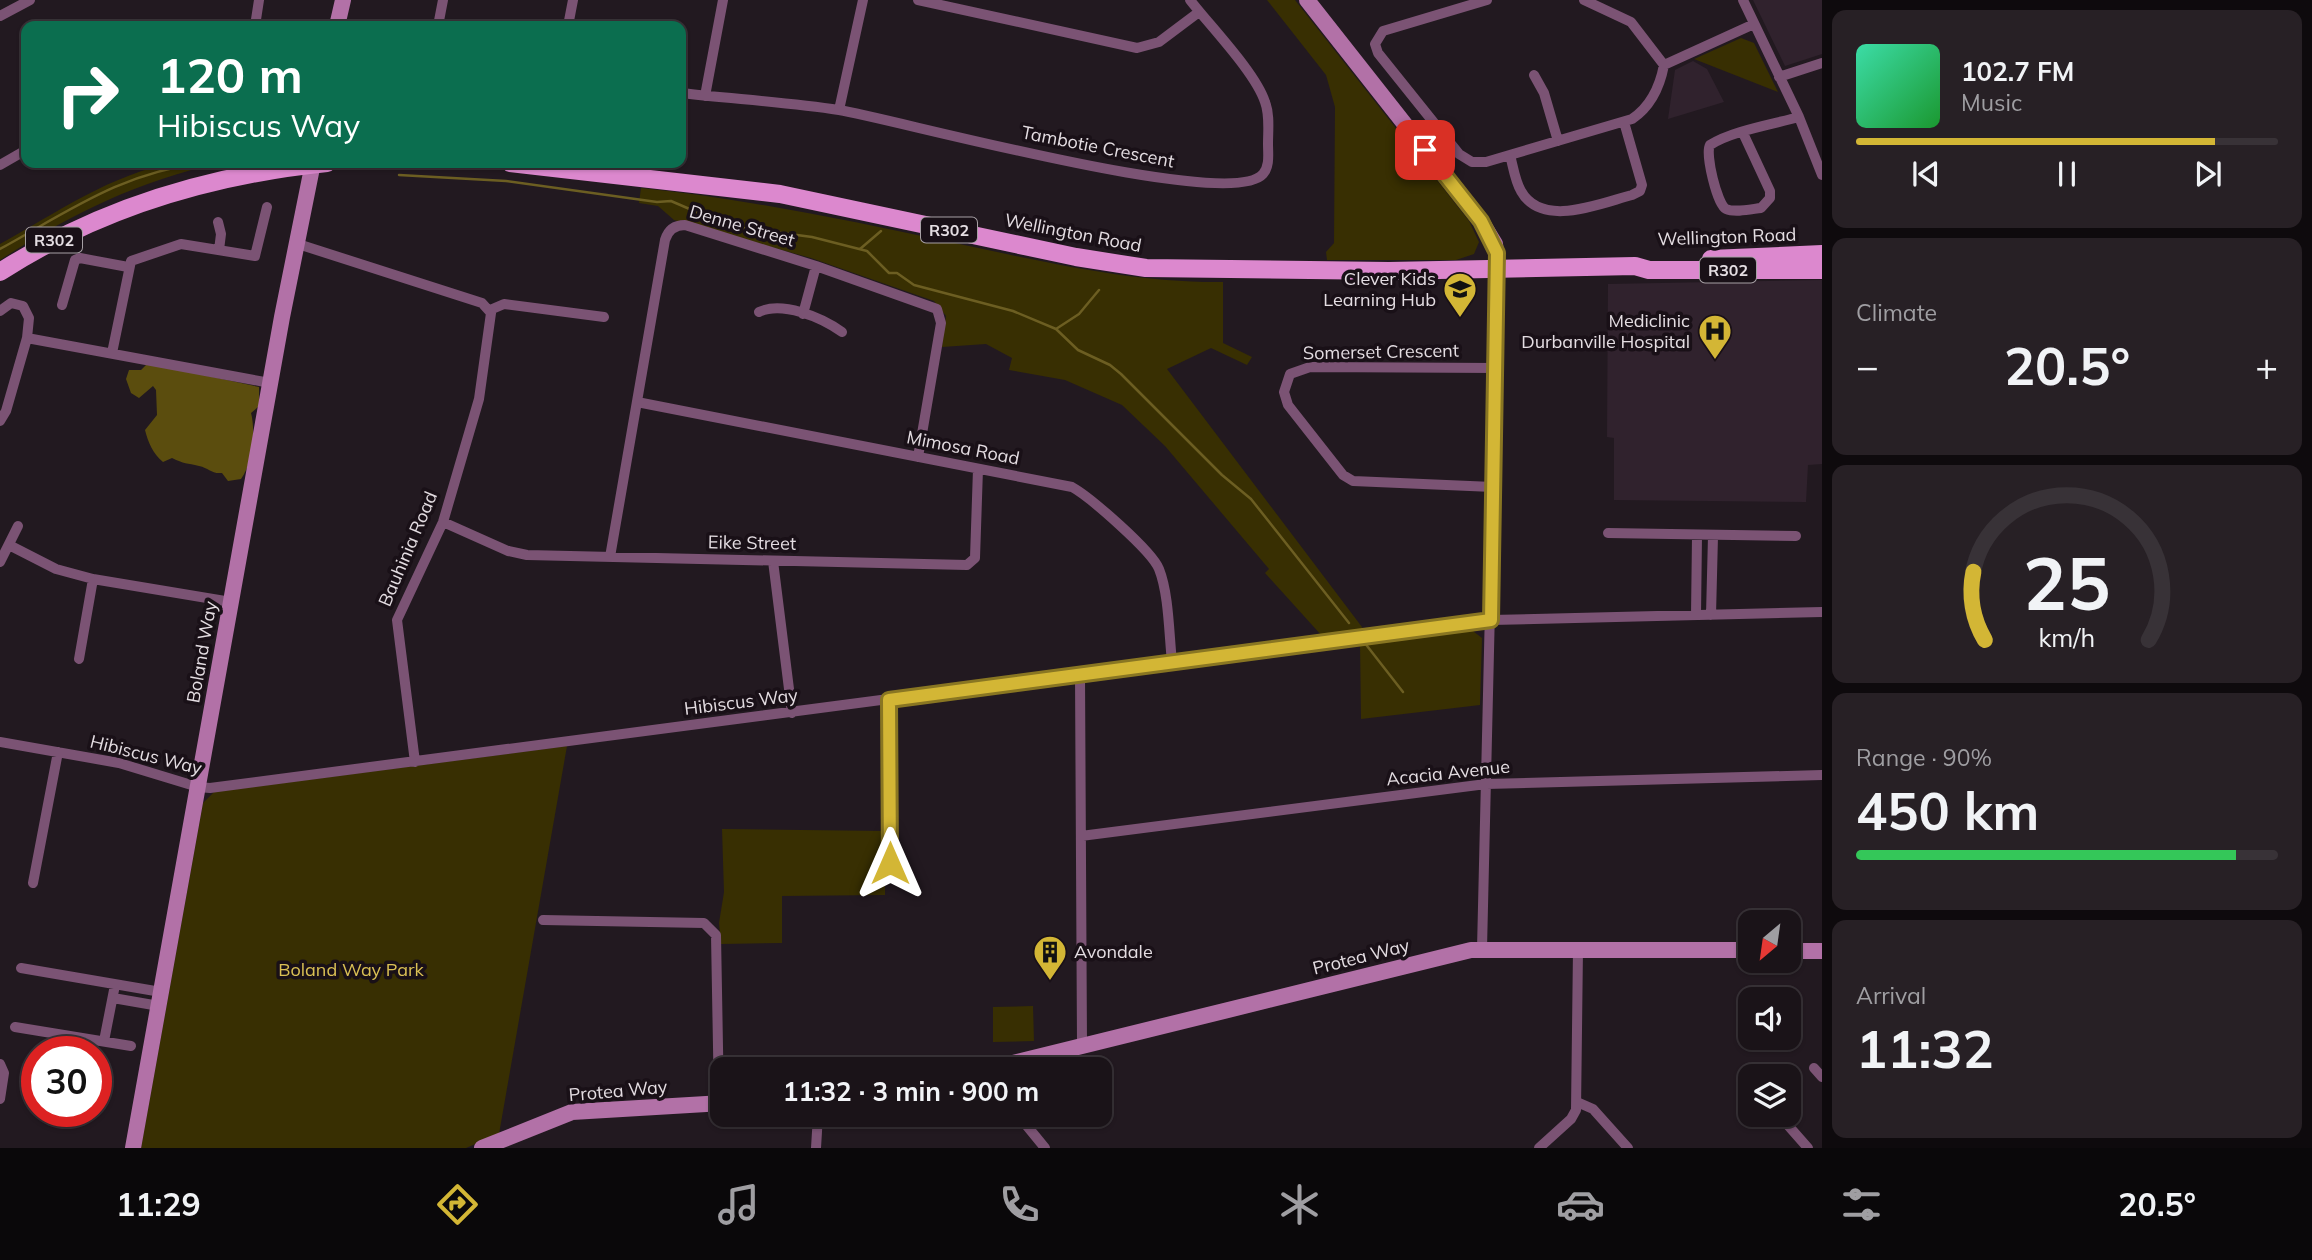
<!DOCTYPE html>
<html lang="en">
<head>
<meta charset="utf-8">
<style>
  body { margin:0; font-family:Mulish,sans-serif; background:#272025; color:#f1f3f6; height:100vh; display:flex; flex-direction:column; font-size:26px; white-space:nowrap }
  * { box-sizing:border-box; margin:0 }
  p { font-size:23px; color:#9f9ea2 }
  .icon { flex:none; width:38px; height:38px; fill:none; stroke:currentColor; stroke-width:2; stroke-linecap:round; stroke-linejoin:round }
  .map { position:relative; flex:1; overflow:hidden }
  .details { display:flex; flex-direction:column; gap:10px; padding:10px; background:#0e0a0d; width:490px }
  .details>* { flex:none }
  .guide { position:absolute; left:21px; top:21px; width:665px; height:147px; border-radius:14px; box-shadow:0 2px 5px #0004,0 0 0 2px #383237; background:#0b6e4f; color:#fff; overflow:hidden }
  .needle { width:46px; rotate:209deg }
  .buttons { position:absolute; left:1738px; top:910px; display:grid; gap:14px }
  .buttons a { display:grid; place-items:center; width:63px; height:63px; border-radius:14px; background:#1a1318; box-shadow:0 2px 5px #0004,0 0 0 2px #383237; font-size:35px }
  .speed { position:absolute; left:21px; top:1036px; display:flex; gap:14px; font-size:35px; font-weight:700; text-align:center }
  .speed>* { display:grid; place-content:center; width:91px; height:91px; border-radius:50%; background:#1a1318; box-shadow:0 2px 5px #0004,0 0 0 2px #383237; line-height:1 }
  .speed .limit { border:10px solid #d22; background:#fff; color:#111 }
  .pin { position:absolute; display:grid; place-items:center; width:60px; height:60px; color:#fff; margin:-30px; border-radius:14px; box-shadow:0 4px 10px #0006 }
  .me { position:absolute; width:77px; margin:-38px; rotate:0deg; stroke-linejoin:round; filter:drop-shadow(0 0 5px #0008) }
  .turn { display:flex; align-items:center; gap:24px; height:147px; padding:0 21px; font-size:32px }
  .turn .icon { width:91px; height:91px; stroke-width:2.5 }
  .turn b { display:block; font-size:49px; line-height:60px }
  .big { font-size:52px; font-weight:700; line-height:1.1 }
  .details .tile { flex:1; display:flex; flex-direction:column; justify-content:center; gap:10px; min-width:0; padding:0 24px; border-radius:14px; background:#272025 }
  .details .dial { align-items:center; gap:0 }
  .dial svg { height:182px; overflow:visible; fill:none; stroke:#383237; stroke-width:7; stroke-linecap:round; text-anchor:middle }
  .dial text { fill:#f1f3f6; stroke:none }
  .song { display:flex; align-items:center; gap:21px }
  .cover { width:84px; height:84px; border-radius:10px; background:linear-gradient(135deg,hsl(160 70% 55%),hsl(130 70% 35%)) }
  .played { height:7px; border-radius:4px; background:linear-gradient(90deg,#d3b635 85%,#383237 85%) }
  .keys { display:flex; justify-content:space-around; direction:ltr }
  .heat { display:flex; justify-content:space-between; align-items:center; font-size:38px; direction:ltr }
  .charge { height:10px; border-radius:5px; background:linear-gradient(90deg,#34c759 90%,#383237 0) }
  .trip { position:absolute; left:710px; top:1057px; width:402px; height:70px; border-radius:14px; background:#1a1318; box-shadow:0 2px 5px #0004,0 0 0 2px #383237; font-weight:700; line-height:70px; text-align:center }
  .tab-bar { display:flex; height:112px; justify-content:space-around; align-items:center; background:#0a080a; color:#9f9ea2 }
  .tab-bar .icon { width:49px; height:49px }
  .tab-bar .active { color:#d3b635 }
  .tab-bar b { font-size:32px; color:#f1f3f6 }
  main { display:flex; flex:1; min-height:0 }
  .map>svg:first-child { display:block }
  .built { fill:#30222d }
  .green { fill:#382f02 }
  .forest { fill:#5b4d0e }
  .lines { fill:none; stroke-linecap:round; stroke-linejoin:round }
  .stream { stroke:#6c5e22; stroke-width:2.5 }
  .street { stroke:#7b5374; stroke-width:10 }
  .secondary { stroke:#b271a7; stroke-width:16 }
  .primary { stroke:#dc88ce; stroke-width:18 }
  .route-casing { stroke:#897622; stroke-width:18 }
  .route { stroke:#d3b635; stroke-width:12 }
  .labels { text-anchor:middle; stroke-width:7; stroke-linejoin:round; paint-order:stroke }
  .shield { fill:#191017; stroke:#a7a0a5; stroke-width:2 }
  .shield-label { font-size:16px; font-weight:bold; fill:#e4dde2 }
  .street-label { font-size:18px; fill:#e4dde2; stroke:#191017 }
  .poi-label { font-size:18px; fill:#e4dde2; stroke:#191017; text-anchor:end }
  .park-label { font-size:18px; fill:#dac054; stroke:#191017 }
</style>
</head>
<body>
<main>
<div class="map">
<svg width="1822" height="1148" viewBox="0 0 1822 1148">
  <rect width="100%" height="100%" fill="#221920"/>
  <path class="built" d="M1753,0H1822V54L1785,66Z
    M1693,61L1707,69L1724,102L1668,119L1675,70Z
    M1822,280V464L1808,465L1806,502L1614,500V438L1607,437L1608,284Z"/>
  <path class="green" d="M1267,0H1295L1469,221L1479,242L1474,254L1456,260H1327L1326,252L1334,243L1335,107L1326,75Z
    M1741,38L1754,43L1778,92L1694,59Z
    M175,163H219C136,182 71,214 0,260V244C55,214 112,173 175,163Z
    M641,188C746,199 847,220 950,242C1041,261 1130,283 1223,282V343L1252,357L1247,365L1211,348L1167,369L1365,631L1322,636L1265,573L1269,569L1165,446L1122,405L1065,380L1009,370L1012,358L986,344L942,347L946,316L934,301L811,258L674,220L658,206L639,203Z
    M1469,628L1482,638L1480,705L1361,719L1360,642Z
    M567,746L499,1134L466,1148H141L203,803L214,792Z
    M722,829L885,831V895L782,896V943L721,944L719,923L724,892Z
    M1033,1006L1034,1041L993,1042V1007Z"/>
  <path class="forest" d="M148,363L259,387V406L251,413C256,431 252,465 241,479L228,481L222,473C211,474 209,468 199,466C187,463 184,464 172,458L163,462C153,454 148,442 145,430L157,415L156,390L153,386L139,398L131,393L126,379L129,370H141Z"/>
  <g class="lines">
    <path class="stream" d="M399,175L506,181L657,202L671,201L729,226L812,237L867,251L889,273H897L914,285L1013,311L1056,329L1078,350L1110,365L1121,374L1222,475L1251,499L1349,623
      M0,249C69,211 123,172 203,163
      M860,249L881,231
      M1056,329L1079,314L1099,290
      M1364,642L1403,692"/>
    <path class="street" d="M918,0L1137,48L1159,42L1199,12
      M1487,0L1383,31L1375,44L1378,53L1459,154L1472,162H1486L1632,119C1650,107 1660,86 1664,65
      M1584,0L1631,22L1664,65L1754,24
      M1743,0L1799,117L1822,175
      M0,16L30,0
      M255,26L259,0
      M438,26L443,0
      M568,26L573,0
      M1534,75L1544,93L1558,141
      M1779,77L1822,63
      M681,93C733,99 787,102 839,110C899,120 1230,212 1263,174C1270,166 1268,154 1268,144C1268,130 1270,115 1265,102C1255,72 1210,26 1190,0
      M705,96L723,0
      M839,110L863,0
      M1743,133L1770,191V198L1761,208C1752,209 1735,213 1726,209C1717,204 1705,154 1710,145C1731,131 1774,124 1799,117
      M1510,155C1513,166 1515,181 1521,191C1542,229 1601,203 1632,195L1640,191L1642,185L1624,122
      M0,165L26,150
      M218,222L221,234L219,250
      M298,244L482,303L491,313L479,399L443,522L397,620L415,762
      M62,305L75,260L80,258L128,267
      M490,310L504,304L604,317
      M0,311L11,303L23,306L29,318L27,338
      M759,312C782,301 821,317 842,332
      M803,314L816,266
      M112,353L131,261L181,244L255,256L267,207
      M637,402L1072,487C1090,497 1152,551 1159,569C1169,594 1169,635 1172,662
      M0,421L6,411L27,338L270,383
      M1493,487L1353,481L1343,475L1288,405L1284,392L1290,374L1310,367L1496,368
      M443,522L508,551L527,555L967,565L975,558L978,469
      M1608,533L1796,536
      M9,545L56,569L93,579L231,602
      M610,557L665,240C668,230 675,225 685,225L816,266L937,309L941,323L918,457
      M773,561L792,713
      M0,562L18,526
      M1696,615L1697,536
      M1711,615L1713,536
      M79,659L93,579
      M1080,675L1082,1045
      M889,700L890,863
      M0,742L119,763L198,787L210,788L1491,620L1822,612
      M1081,836L1486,784L1822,775
      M33,883L58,752
      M543,920L704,923L716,935L719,1103
      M1482,949L1498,269
      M21,968L161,992
      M113,998L159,1006
      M15,1027L131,1046
      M104,1041L115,985
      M0,1064L4,1073L0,1099
      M1814,1068L1822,1077
      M1577,1102L1593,1109L1628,1148
      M1742,1108L1750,1101
      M1018,1115L1045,1148
      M1779,1115L1808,1148
      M816,1148L818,1115
      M1539,1148L1571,1119L1576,1110L1578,949"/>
    <path class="secondary" d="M1307,0L1481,221L1495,244L1498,269
      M337,26L343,0
      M1788,951H1822
      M989,1069L1471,950H1750
      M133,1148L282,317L313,163
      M482,1148L572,1112L723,1103"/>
    <path class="primary" d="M510,163L780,194L1076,257L1146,268L1389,271L1635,266L1649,270H1822
      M1711,259L1822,254
      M0,272C99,208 210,175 327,163"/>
  </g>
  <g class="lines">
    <defs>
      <path id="route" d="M890,863L889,700L1491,620L1497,253L1481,221L1425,150"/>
    </defs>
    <use href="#route" class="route-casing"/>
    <use href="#route" class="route"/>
  </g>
  <defs>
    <symbol id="school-pin" viewBox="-11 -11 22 30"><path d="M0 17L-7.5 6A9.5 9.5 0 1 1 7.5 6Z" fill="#d3b635" stroke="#191017"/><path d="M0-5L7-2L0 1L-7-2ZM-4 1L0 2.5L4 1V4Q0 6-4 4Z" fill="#111"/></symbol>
    <symbol id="hospital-pin" viewBox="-11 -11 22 30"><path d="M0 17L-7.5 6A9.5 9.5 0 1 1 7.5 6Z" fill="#d3b635" stroke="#191017"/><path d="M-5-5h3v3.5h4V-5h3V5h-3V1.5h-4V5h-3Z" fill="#111"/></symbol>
    <symbol id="building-pin" viewBox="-11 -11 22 30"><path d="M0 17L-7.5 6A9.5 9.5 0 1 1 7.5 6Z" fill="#d3b635" stroke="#191017"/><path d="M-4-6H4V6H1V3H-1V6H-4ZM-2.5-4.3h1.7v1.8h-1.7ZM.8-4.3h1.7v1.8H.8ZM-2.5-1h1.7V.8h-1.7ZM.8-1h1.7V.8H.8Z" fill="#111"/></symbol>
  </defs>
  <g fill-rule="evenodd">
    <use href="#school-pin" x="1441" y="270" width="38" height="52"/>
    <use href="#hospital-pin" x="1696" y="312" width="38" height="52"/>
    <use href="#building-pin" x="1031" y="933" width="38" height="52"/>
  </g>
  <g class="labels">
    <g class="shield">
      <rect x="921" y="217.5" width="56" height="25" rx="5"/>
      <rect x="26" y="227.5" width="56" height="25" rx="5"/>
      <rect x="1700" y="257.5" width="56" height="25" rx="5"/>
    </g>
    <g class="shield-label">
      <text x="949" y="236">R302</text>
      <text x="54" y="246">R302</text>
      <text x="1728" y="276">R302</text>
    </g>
    <g class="street-label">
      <text transform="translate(1098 147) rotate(11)" y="6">Tambotie Crescent</text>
      <text transform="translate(742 226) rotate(16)" y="6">Denne Street</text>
      <text transform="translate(1073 233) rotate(11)" y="6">Wellington Road</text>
      <text transform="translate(1727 237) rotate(-2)" y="6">Wellington Road</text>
      <text transform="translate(1381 352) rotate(-1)" y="6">Somerset Crescent</text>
      <text transform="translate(963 448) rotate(11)" y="6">Mimosa Road</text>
      <text transform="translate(752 543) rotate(1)" y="6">Eike Street</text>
      <text transform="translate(408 549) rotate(-67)" y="6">Bauhinia Road</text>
      <text transform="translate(202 652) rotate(-80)" y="6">Boland Way</text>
      <text transform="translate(741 702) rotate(-7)" y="6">Hibiscus Way</text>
      <text transform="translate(146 755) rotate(14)" y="6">Hibiscus Way</text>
      <text transform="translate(1448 773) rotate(-6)" y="6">Acacia Avenue</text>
      <text transform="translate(1361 957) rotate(-14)" y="6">Protea Way</text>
      <text transform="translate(618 1091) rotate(-5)" y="6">Protea Way</text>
    </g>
    <g class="poi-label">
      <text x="1436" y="285">Clever Kids<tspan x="1436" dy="21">Learning Hub</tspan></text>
      <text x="1690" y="327">Mediclinic<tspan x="1690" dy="21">Durbanville Hospital</tspan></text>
      <text x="1074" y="958" text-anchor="start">Avondale</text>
    </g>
    <g class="park-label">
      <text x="351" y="976">Boland Way Park</text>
    </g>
  </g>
</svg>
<div class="buttons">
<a><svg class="needle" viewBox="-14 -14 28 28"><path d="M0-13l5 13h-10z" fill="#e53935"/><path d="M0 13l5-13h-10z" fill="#9f9ea2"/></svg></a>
<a><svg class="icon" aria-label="sound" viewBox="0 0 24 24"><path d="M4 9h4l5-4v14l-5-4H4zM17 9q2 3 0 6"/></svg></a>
<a><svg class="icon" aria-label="layers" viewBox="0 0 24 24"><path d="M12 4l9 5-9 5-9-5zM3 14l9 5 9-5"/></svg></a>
</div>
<div class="speed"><div class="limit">30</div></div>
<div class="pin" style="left:1425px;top:150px;background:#d93025"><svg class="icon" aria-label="arrive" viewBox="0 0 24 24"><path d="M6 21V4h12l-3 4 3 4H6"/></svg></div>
<svg class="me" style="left:890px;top:863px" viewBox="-20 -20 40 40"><path d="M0-17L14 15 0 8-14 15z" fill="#d3b635" stroke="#fff" stroke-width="4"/></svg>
<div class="trip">11:32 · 3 min · 900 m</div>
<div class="guide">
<div class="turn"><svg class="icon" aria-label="right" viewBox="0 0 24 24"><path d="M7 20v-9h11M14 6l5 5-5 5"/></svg><div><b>120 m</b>Hibiscus Way</div></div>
</div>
</div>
<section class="details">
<div class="tile">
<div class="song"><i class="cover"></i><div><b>102.7 FM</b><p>Music</p></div></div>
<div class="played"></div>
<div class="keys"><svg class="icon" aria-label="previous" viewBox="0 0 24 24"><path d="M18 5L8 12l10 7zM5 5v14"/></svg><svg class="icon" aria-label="pause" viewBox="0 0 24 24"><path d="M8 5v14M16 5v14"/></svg><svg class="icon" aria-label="next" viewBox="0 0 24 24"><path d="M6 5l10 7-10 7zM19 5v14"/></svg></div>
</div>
<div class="tile"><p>Climate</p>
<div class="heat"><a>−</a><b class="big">20.5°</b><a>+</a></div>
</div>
<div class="tile dial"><svg viewBox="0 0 100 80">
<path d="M14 69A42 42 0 1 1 86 69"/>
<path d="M14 69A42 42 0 0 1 9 39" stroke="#d3b635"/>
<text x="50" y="56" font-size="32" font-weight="700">25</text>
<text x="50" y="72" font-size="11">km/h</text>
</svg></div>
<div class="tile"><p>Range · 90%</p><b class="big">450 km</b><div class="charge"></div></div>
<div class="tile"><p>Arrival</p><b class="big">11:32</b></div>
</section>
</main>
<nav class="tab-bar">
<b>11:29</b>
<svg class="icon active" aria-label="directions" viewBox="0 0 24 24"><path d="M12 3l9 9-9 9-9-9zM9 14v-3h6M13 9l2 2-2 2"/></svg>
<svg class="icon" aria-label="music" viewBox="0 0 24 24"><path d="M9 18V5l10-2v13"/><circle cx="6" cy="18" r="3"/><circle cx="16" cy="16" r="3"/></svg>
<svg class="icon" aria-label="phone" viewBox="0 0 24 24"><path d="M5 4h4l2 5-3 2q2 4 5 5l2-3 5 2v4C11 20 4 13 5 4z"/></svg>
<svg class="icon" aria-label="climate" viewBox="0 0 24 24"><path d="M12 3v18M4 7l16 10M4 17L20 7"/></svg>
<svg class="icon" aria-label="car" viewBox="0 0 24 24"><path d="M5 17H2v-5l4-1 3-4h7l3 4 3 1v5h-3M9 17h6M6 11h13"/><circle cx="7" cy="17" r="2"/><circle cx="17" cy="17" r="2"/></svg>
<svg class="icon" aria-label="filters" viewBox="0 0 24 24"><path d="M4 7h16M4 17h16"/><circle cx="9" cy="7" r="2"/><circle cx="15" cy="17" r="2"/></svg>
<b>20.5°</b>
</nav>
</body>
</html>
